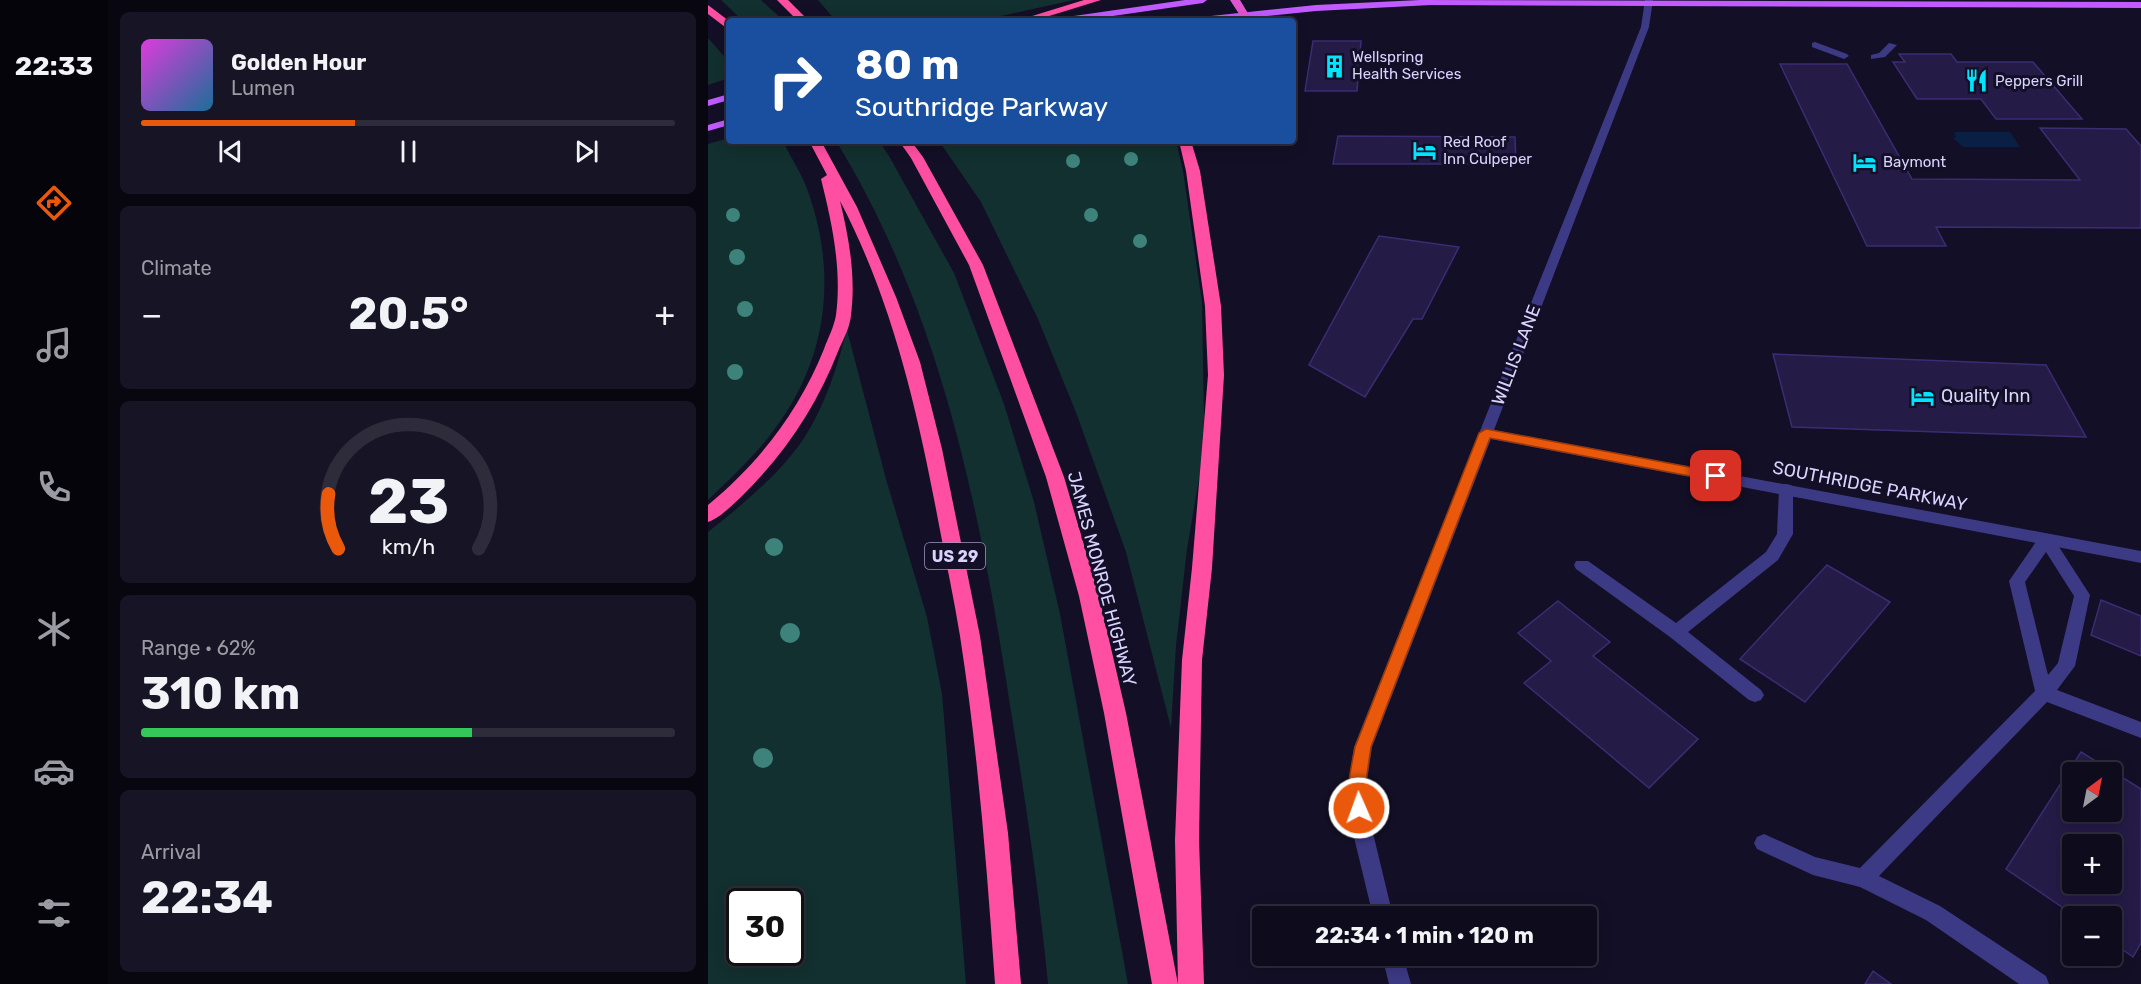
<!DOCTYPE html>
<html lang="en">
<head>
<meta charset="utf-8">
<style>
  body { margin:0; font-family:Rubik,sans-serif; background:#171425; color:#f1f3f6; height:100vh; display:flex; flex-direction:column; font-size:22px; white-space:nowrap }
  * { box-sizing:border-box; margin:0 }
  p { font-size:20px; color:#9b9ba3 }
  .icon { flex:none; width:33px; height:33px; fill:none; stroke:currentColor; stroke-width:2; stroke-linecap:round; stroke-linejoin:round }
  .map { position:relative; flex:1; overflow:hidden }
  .details { display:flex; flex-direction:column; gap:12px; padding:12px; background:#08060f; width:600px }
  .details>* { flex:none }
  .guide { position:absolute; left:18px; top:18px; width:570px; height:126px; border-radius:6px; box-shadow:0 3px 15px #0003,0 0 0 2px #2e2b3b; background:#1a4fa0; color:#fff; overflow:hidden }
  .needle { width:39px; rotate:32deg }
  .fabs { position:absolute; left:1354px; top:762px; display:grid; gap:12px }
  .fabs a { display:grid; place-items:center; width:60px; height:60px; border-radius:6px; background:#0e0b1c; box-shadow:0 3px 15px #0003,0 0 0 2px #2e2b3b; font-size:30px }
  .speed { position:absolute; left:18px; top:888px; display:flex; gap:12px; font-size:30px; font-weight:700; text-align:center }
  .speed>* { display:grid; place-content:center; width:78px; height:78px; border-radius:50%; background:#0e0b1c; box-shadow:0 3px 15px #0003,0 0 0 2px #2e2b3b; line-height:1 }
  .speed .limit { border:3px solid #111; border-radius:9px; background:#fff; color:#111 }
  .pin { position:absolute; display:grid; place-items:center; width:51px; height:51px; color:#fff; margin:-26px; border-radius:12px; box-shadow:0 3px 9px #0006 }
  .me { position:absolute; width:66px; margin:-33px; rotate:358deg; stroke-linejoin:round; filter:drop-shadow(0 0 4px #0008) }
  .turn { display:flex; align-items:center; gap:21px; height:126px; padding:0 30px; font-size:27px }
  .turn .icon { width:78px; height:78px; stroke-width:2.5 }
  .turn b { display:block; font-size:42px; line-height:51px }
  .big { font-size:45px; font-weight:700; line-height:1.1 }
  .details .widget { flex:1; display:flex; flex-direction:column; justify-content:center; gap:9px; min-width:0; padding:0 21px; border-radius:9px; background:#171425 }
  .details .dial { align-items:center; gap:0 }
  .dial svg { height:156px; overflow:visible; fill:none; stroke:#2e2b3b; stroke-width:7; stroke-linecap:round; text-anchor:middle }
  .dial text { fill:#f1f3f6; stroke:none }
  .song { display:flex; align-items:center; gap:18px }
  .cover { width:72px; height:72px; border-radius:9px; background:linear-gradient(135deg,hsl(300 70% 55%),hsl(200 70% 35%)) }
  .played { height:6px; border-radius:3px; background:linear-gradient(90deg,#ea580c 40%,#2e2b3b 40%) }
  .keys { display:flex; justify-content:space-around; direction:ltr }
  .heat { display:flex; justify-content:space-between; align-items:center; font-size:33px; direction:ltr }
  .charge { height:9px; border-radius:4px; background:linear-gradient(90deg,#34c759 62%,#2e2b3b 0) }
  .trip { position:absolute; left:544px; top:906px; width:345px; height:60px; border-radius:6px; background:#0e0b1c; box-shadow:0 3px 15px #0003,0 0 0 2px #2e2b3b; font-weight:700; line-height:60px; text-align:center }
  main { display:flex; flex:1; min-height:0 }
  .dock { display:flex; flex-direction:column; width:108px; justify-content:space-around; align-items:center; background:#06040b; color:#9b9ba3 }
  .dock .icon { width:42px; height:42px }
  .dock .current { color:#ea580c }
  .dock b { font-size:27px; color:#f1f3f6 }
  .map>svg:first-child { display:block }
  .green { fill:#12302f; fill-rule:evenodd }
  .water { fill:#0a1f44 }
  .building { fill:#241b47; stroke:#3b2d73; stroke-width:1.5; fill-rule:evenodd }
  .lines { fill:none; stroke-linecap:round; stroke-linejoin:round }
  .service { fill:#3d3a85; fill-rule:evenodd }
  .minor { fill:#3d3a85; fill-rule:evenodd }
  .primary { fill:#c25bff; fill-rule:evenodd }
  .trunk { fill:#e055d1; fill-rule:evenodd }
  .motorway { fill:#ff4fa3; fill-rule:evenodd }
  .tree { fill:#3d827b }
  .route { fill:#ea580c; stroke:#983908; stroke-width:1.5 }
  .labels { text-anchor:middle; stroke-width:6; stroke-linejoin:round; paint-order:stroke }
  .far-poi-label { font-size:15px; fill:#d9d4ff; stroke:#130f26; text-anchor:start }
  .shield { fill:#130f26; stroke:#9e99be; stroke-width:1.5 }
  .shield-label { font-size:16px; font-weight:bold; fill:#d9d4ff }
  .street-label { font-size:18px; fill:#d9d4ff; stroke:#130f26 }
  .poi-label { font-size:18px; fill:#d9d4ff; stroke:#130f26; text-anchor:start }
</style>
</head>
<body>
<main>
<nav class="dock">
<b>22:33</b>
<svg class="icon current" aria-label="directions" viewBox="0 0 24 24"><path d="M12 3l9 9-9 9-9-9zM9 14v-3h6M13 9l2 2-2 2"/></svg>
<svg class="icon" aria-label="music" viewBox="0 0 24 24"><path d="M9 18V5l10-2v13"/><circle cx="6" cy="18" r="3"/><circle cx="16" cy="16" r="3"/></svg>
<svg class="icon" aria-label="phone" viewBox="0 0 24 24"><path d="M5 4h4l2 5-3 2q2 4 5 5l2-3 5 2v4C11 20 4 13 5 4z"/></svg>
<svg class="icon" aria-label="climate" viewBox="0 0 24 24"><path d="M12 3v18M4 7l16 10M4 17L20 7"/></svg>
<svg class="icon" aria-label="car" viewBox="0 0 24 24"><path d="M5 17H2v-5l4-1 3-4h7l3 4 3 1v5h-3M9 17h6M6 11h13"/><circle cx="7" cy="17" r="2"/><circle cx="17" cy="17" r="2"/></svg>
<svg class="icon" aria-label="filters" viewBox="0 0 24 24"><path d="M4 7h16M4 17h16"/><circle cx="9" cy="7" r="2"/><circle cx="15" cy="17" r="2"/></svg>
</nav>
<section class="details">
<div class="widget">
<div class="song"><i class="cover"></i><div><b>Golden Hour</b><p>Lumen</p></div></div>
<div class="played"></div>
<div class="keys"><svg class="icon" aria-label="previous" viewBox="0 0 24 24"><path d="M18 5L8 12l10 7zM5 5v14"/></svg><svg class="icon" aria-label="pause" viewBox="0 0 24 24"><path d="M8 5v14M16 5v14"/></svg><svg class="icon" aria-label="next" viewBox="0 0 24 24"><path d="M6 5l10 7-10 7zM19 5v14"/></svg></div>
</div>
<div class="widget"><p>Climate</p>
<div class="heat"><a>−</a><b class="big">20.5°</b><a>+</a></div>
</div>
<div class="widget dial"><svg viewBox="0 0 100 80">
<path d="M14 69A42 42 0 1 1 86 69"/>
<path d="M14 69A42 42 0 0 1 9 41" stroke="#ea580c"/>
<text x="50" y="56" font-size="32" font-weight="700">23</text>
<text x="50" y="72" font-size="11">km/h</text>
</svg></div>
<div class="widget"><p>Range · 62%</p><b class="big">310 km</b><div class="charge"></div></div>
<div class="widget"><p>Arrival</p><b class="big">22:34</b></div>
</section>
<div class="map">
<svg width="1433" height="984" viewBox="0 0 1433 984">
  <rect width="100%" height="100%" fill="#130f26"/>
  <path class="green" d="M13,0H53L76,21H35Z
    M110,0H366L270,21H128Z
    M0,38L21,62V78L0,85Z
    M21,138V141H75C82,156 92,171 98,186C130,271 121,357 66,430C47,456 23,478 0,500V144Z
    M128,141H171L181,156L246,273L296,404L326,502L352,614L420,984H340C331,890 317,798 302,705C272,510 233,312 128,141Z
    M231,141H468L475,171L494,302L496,419L492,473L479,549L468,646L463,728L418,552L369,415L330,319L273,202Z
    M139,330L178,479L219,617L234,694L258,984H0V532C33,506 73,473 96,438C117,406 129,367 139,330ZM32,902H82V952H32Z"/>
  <path class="water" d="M1246,132H1302L1312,147H1255L1245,138L1248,137Z"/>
  <path class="building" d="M605,41H653L649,91H597Z
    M1191,54H1243L1249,62H1325L1374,119H1288L1273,99H1209L1185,62H1197Z
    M1072,64H1139L1204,179L1372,180L1332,128L1418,129L1433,146V228L1228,227L1238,246H1159Z
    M630,136L807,137L808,164H625Z
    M671,236L751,247L714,319H705L657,397L601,365Z
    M1065,354L1338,365L1378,437L1084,427Z
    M1119,565L1182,602L1097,702L1032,659Z
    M1393,600L1433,616V656L1383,635Z
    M850,601L902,642L885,656L990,739L941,788L816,683L843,661L810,633Z
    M1373,752L1433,789V943L1425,957L1404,942V916H1367L1298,869ZM1365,772H1404V812H1365ZM1365,844H1404V884H1365Z
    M1165,971L1183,984H1157Z"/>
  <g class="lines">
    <path class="service" d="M1107,42L1139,54L1141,56L1136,59L1104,47V43Z
      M1181,43L1189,45L1177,57L1163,59V55L1171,53Z
      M1078,484L1083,485L1085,489V534L1070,560L980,632L1053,690L1056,695L1053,700L1047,702L1041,700L962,637L868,569L866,565L868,561H880L968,623L1058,552L1069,534L1071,489L1073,485Z
      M1338,534L1344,536L1382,595L1367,666L1349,690L1433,722V738L1339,702L1171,876L1232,906L1338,976L1341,984H1311L1218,920L1152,887L1105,875L1049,849L1046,843L1049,837L1056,834L1107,857L1152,868L1327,691L1301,581L1332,536ZM1338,552L1366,596L1350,663L1340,675L1317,582Z"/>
    <path class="minor" d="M937,0H945L941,27L786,430L1433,551V563L783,439L664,747L658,788L664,829L685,916H665L644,829L640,788L646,747L933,27Z
      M674,956H695L703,984H681Z"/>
    <path class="primary" d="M477,0H499L495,3L370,21H348L352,18Z
      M712,0L1433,2V8L723,5L608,11L509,21H480L484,18L608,5Z
      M21,94V100L0,106V100Z
      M21,119V125L0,131V125Z"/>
    <path class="trunk" d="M522,0H532L541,15L539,17H533Z"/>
    <path class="motorway" d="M69,0H80L101,21H90Z
      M376,0H393L325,21H308Z
      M0,5L21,21V30L0,14Z
      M101,141H113L149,207L188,297L212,362L234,449L272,636L300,833L313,984H287C279,868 270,752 252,636C246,599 238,562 231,525C210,413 185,302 132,201C141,238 148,277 143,315C142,327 136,338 131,349C109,406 76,455 33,497C23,506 12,518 0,522V505C52,462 91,411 116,349C120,338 126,327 128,315C134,269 124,223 113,179L119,175Z
      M191,141H203L215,157L275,265L356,477L391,596L418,713L470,984H444L396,713L371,596L338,477L261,265L203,158Z
      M471,141H483L492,171L513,306L516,375L504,568L494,660L491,840L496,984H470L467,840L474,660L484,568L500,375L497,306L478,171Z"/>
  </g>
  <g class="tree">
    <circle cx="423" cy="159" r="7"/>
    <circle cx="365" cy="161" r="7"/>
    <circle cx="25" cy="215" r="7"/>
    <circle cx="383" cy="215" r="7"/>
    <circle cx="432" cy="241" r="7"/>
    <circle cx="29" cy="257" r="8"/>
    <circle cx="37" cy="309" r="8"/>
    <circle cx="27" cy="372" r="8"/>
    <circle cx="66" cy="547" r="9"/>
    <circle cx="82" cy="633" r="10"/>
    <circle cx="55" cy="758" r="10"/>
  </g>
  <path class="route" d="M778,429L1008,472L1015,476L1008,481L782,438L663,747L657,788L660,808L657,814L651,816L645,814C636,793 643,769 647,747L771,433Z"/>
  <defs>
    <symbol id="building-bare" viewBox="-9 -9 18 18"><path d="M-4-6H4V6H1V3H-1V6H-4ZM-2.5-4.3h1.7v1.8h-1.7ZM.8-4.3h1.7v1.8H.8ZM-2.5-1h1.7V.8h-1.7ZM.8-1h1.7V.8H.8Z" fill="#00e5ff" stroke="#130f26" stroke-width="2.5" paint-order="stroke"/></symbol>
    <symbol id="restaurant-bare" viewBox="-9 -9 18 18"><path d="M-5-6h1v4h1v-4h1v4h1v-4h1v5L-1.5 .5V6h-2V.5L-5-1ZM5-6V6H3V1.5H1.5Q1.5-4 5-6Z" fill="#00e5ff" stroke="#130f26" stroke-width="2.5" paint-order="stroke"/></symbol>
    <symbol id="hotel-bare" viewBox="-9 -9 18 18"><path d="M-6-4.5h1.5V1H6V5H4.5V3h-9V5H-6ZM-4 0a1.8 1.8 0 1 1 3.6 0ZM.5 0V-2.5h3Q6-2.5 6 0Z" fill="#00e5ff" stroke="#130f26" stroke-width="2.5" paint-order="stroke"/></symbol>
  </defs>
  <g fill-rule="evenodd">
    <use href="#building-bare" x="610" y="50" width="33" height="33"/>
    <use href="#restaurant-bare" x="1252" y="64" width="33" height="33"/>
    <use href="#hotel-bare" x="700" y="134" width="33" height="33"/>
    <use href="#hotel-bare" x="1140" y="146" width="33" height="33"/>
    <use href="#hotel-bare" x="1198" y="380" width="33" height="33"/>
  </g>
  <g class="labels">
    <g class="far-poi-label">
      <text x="644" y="62">Wellspring<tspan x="644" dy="17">Health Services</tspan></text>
      <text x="1287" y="86">Peppers Grill</text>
      <text x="735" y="147">Red Roof<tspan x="735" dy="17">Inn Culpeper</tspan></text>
      <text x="1175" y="167">Baymont</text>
    </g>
    <rect class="shield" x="217" y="543" width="60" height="26" rx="4.5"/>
    <g class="shield-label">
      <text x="247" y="562">US 29</text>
    </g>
    <g class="street-label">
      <text transform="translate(808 355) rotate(-69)" y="6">WILLIS LANE</text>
      <text transform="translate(1162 486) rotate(11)" y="6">SOUTHRIDGE PARKWAY</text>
      <text transform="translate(394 579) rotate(75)" y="6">JAMES MONROE HIGHWAY</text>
    </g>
    <g class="poi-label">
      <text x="1233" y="402">Quality Inn</text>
    </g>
  </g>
</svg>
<div class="fabs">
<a><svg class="needle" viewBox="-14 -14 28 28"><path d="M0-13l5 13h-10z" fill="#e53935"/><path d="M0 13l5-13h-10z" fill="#9b9ba3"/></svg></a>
<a>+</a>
<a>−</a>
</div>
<div class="speed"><div class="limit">30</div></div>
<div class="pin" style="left:1008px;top:476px;background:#d93025"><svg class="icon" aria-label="arrive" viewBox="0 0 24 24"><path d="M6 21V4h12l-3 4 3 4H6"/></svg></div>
<svg class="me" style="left:651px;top:808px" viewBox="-20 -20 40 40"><circle r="17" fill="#ea580c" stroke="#fff" stroke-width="3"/><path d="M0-11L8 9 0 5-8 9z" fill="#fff"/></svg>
<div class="trip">22:34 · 1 min · 120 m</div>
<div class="guide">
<div class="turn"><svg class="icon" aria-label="right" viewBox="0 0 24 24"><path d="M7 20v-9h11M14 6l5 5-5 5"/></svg><div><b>80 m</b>Southridge Parkway</div></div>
</div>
</div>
</main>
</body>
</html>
